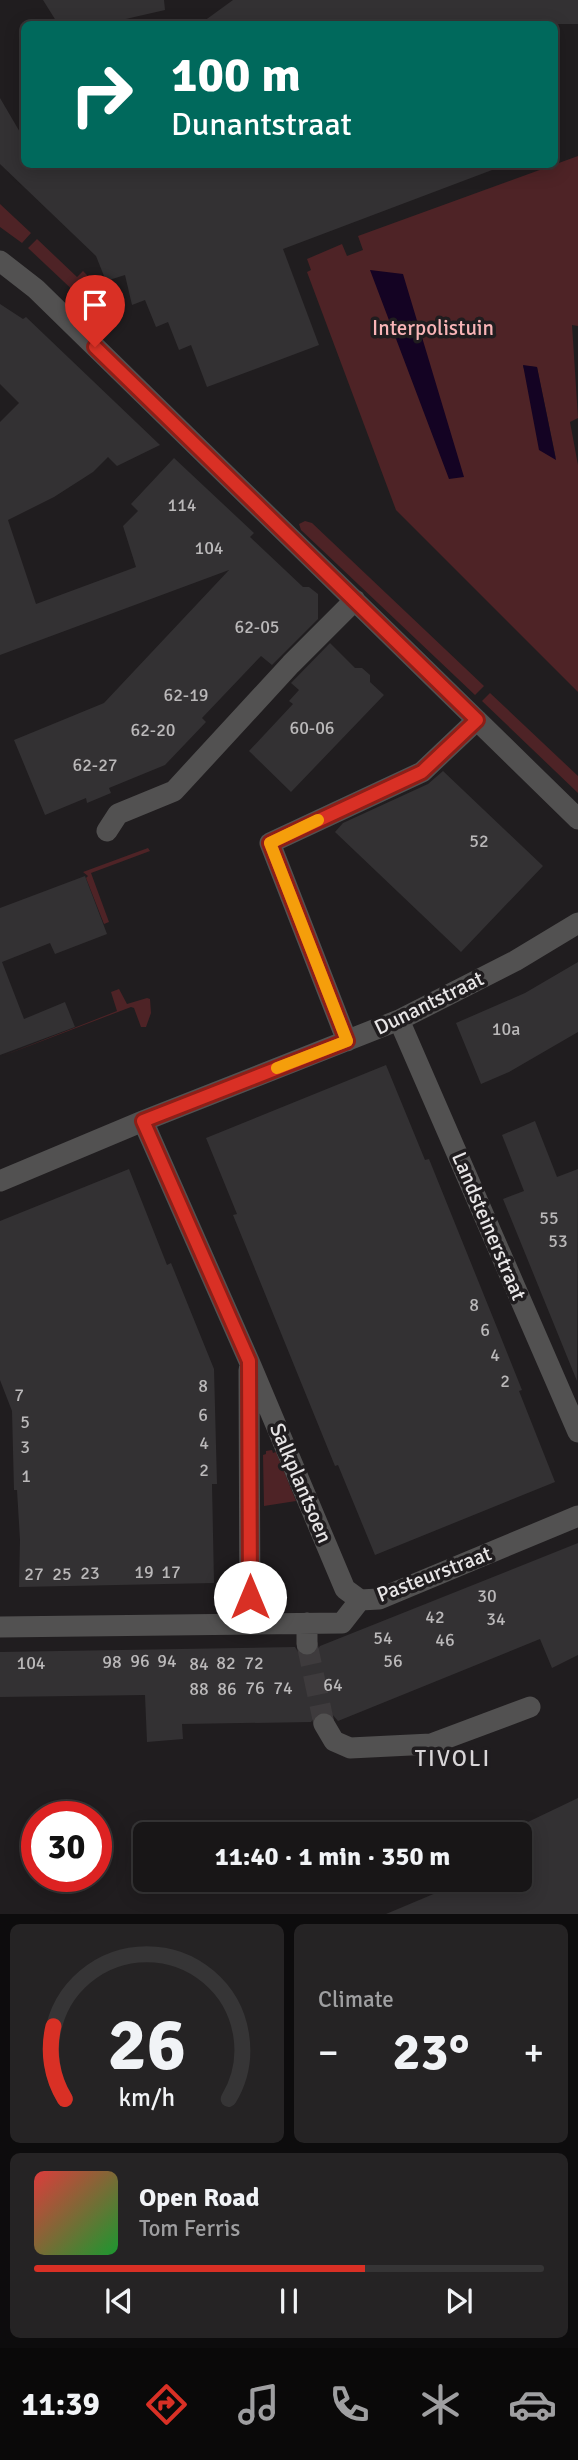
<!DOCTYPE html>
<html lang="en">
<head>
<meta charset="utf-8">
<style>
  body { margin:0; font-family:Signika,sans-serif; background:#252324; color:#f1f3f6; height:100vh; display:flex; flex-direction:column; font-size:26px; white-space:nowrap }
  * { box-sizing:border-box; margin:0 }
  p { font-size:23px; color:#9f9fa1 }
  .icon { flex:none; width:38px; height:38px; fill:none; stroke:currentColor; stroke-width:2; stroke-linecap:round; stroke-linejoin:round }
  .map { position:relative; height:1914px; overflow:hidden }
  .details { display:flex; flex-direction:column; gap:10px; padding:10px; background:#0d0c0d; flex:1 }
  .details>* { flex:none }
  .top-card { position:absolute; left:21px; top:21px; width:537px; height:147px; border-radius:10px; box-shadow:0 4px 18px #0003,0 0 0 2px #363536; background:#00695c; color:#fff; overflow:hidden }
  .speed { position:absolute; left:21px; top:1801px; display:flex; gap:14px; font-size:35px; font-weight:700; text-align:center }
  .speed>* { display:grid; place-content:center; width:91px; height:91px; border-radius:50%; background:#181617; box-shadow:0 4px 18px #0003,0 0 0 2px #363536; line-height:1 }
  .speed .limit { border:10px solid #d22; background:#fff; color:#111 }
  .pin { position:absolute; display:grid; place-items:center; width:60px; height:60px; color:#fff; margin:-72px -30px; border-radius:50% 50% 50% 0; rotate:-45deg; box-shadow:0 0 7px #0007 }
  .pin .icon { rotate:45deg }
  .me { position:absolute; width:77px; margin:-38px; rotate:0deg; stroke-linejoin:round; filter:drop-shadow(0 0 5px #0008) }
  .turn { display:flex; align-items:center; gap:24px; height:147px; padding:0 35px; font-size:32px }
  .turn .icon { width:91px; height:91px; stroke-width:2.5 }
  .turn b { display:block; font-size:49px; line-height:60px }
  .big { font-size:52px; font-weight:700; line-height:1.1 }
  .details .card { flex:1; display:flex; flex-direction:column; justify-content:center; gap:10px; min-width:0; padding:0 24px; border-radius:10px; background:#252324 }
  .details .dial { align-items:center; gap:0 }
  .dial svg { height:182px; overflow:visible; fill:none; stroke:#363536; stroke-width:7; stroke-linecap:round; text-anchor:middle }
  .dial text { fill:#f1f3f6; stroke:none }
  .song { display:flex; align-items:center; gap:21px }
  .cover { width:84px; height:84px; border-radius:10px; background:linear-gradient(135deg,hsl(0 70% 55%),hsl(130 70% 35%)) }
  .played { height:7px; border-radius:4px; background:linear-gradient(90deg,#d93025 65%,#363536 65%) }
  .keys { display:flex; justify-content:space-around; direction:ltr }
  .heat { display:flex; justify-content:space-between; align-items:center; font-size:38px; direction:ltr }
  .details .tiles { flex:1; display:grid; gap:10px; grid-template-columns:1fr 1fr }
  .card:last-child { grid-column:span 2 }
  .trip { position:absolute; left:133px; top:1822px; width:399px; height:70px; border-radius:10px; background:#181617; box-shadow:0 4px 18px #0003,0 0 0 2px #363536; font-weight:700; line-height:70px; text-align:center }
  .tab-bar { display:flex; height:112px; justify-content:space-around; align-items:center; background:#0a0909; color:#9f9fa1 }
  .tab-bar .icon { width:49px; height:49px }
  .tab-bar .current { color:#d93025 }
  .tab-bar b { font-size:32px; color:#f1f3f6 }
  .map>svg:first-child { display:block }
  .green { fill:#4e2326; fill-rule:evenodd }
  .water { fill:#140323 }
  .building { fill:#333133 }
  .lines { fill:none; stroke-linecap:round; stroke-linejoin:round }
  .minor-tunnel { stroke:#3e3b3d; stroke-width:21; stroke-dasharray:21 10; stroke-linecap:butt }
  .minor { stroke:#525151; stroke-width:21 }
  .route-casing { stroke:#8d1f18; stroke-width:18 }
  .route { stroke:#d93025; stroke-width:12 }
  .slow { stroke:#f59e0b; stroke-width:12 }
  .labels { text-anchor:middle; stroke-width:7; stroke-linejoin:round; paint-order:stroke }
  .number-label { font-size:18px; fill:#bab8b9 }
  .park-label { font-size:21px; fill:#f8b4b6; stroke:#201d1f }
  .street-label { font-size:21px; fill:#e7e5e6; stroke:#201d1f }
  .neighbourhood-label { font-size:23px; letter-spacing:2px; fill:#d8d5d7; stroke:#201d1f }
</style>
</head>
<body>
<div class="map">
<svg width="578" height="1914" viewBox="0 0 578 1914">
  <rect width="100%" height="100%" fill="#201d1f"/>
  <path class="green" d="M578,156V326L572,325L578,418L570,422L578,465V692L396,510L307,272L311,270L307,259L342,244L347,256L363,250L358,236ZM523,366L537,367L556,459Z
    M0,204L31,233L22,243L0,227Z
    M37,239L77,277L83,271L89,277V284L79,296L28,248Z
    M305,521L312,523L484,686L475,695L301,530L299,524Z
    M490,693L578,776V793L482,701Z
    M148,848L150,851L91,873L109,922L104,924L86,878L88,876L83,872Z
    M119,989L127,1004L147,998L150,999L151,1013L146,1027H141L134,1008L131,1007L0,1057L117,1011L111,992Z
    M272,1450L273,1453L276,1452L296,1501L264,1506L263,1455L266,1454V1451Z"/>
  <path class="water" d="M370,270L403,274L464,477L449,479Z
    M523,365L537,367L556,460L539,450Z"/>
  <path class="building" d="M43,0H164L165,10L104,24H58Z
    M233,0H578V24H200Z
    M0,98L24,139V164H500V167L283,249L319,345L207,387L191,345L179,350L168,322L156,327L145,300L132,305L125,275L106,281L96,256L0,164Z
    M0,304L23,319L26,317L160,445L117,466L108,457L93,472L54,497L8,520L36,604L136,567L123,526L138,511L131,504L174,458L254,533L250,537L303,587H309L318,594V619L272,665L261,656L202,718L206,722L165,765L109,788L111,793L87,803L86,798L45,815L14,740L104,703L229,570L0,655V422L19,403L0,384Z
    M330,643L355,668H362L370,675V682L384,695L291,792L249,751L293,704L289,701L299,690L291,683Z
    M443,771L543,866L461,952L335,832L343,823L428,784Z
    M85,876L107,934L55,954L50,943L2,962L24,1019L65,1002L75,1027L0,1055V908Z
    M578,962V1032L509,1072L481,1084L456,1023L525,993Z
    M386,1065L425,1160L429,1159L500,1335L522,1390L519,1391L555,1482L375,1555L338,1465L335,1466L233,1215L237,1214L206,1138Z
    M535,1121L557,1177L578,1169L577,1381L503,1199L524,1191L502,1135Z
    M129,1169L167,1265L171,1263L214,1369L217,1484H212L214,1583L19,1587L20,1540L17,1490H14L12,1411L0,1380V1221Z
    M578,1543V1655L552,1668L540,1639L338,1721L331,1713L323,1711L317,1713L311,1722L182,1724L183,1739L147,1742L145,1695L0,1697V1652L295,1647L300,1655L308,1657L314,1655L320,1646Z
    M578,1798V1914H386L462,1882L466,1891L492,1880H527L520,1864V1834L505,1833Z"/>
  <g class="lines">
    <path class="minor-tunnel" d="M307,1644L324,1724"/>
    <path class="minor" d="M0,261L36,289L578,819
      M107,831L118,814L174,791L291,664L355,600
      M399,1020L578,1432
      M347,1041L270,843L422,772L477,720
      M143,1121L249,1361L345,1589L360,1600
      M0,1181L143,1121L399,1020L515,961L578,923
      M249,1370L250,1623
      M307,1623V1644
      M0,1627L342,1623L360,1600L379,1599L578,1516
      M324,1724L334,1741L350,1748L431,1744L530,1707"/>
  </g>
  <g class="lines">
    <defs>
      <path id="route" d="M95,347L477,720L422,772L270,843L347,1041L143,1121L249,1361L250,1597"/>
    </defs>
    <use href="#route" class="route-casing"/>
    <use href="#route" class="route"/>
    <path class="slow" d="M277,1068L347,1041L270,843L318,820"/>
  </g>
  <g class="labels">
    <g class="number-label">
      <text x="182" y="511">114</text>
      <text x="209" y="554">104</text>
      <text x="257" y="633">62-05</text>
      <text x="186" y="701">62-19</text>
      <text x="312" y="734">60-06</text>
      <text x="153" y="736">62-20</text>
      <text x="95" y="771">62-27</text>
      <text x="479" y="847">52</text>
      <text x="506" y="1035">10a</text>
      <text x="549" y="1224">55</text>
      <text x="558" y="1247">53</text>
      <text x="474" y="1311">8</text>
      <text x="485" y="1336">6</text>
      <text x="495" y="1361">4</text>
      <text x="505" y="1387">2</text>
      <text x="203" y="1392">8</text>
      <text x="19" y="1401">7</text>
      <text x="203" y="1421">6</text>
      <text x="25" y="1428">5</text>
      <text x="204" y="1449">4</text>
      <text x="25" y="1453">3</text>
      <text x="204" y="1476">2</text>
      <text x="26" y="1482">1</text>
      <text x="144" y="1578">19</text>
      <text x="171" y="1578">17</text>
      <text x="90" y="1579">23</text>
      <text x="34" y="1580">27</text>
      <text x="62" y="1580">25</text>
      <text x="487" y="1602">30</text>
      <text x="435" y="1623">42</text>
      <text x="496" y="1625">34</text>
      <text x="383" y="1644">54</text>
      <text x="445" y="1646">46</text>
      <text x="140" y="1667">96</text>
      <text x="167" y="1667">94</text>
      <text x="393" y="1667">56</text>
      <text x="112" y="1668">98</text>
      <text x="31" y="1669">104</text>
      <text x="226" y="1669">82</text>
      <text x="254" y="1669">72</text>
      <text x="199" y="1670">84</text>
      <text x="333" y="1691">64</text>
      <text x="255" y="1694">76</text>
      <text x="283" y="1694">74</text>
      <text x="199" y="1695">88</text>
      <text x="227" y="1695">86</text>
    </g>
    <g class="park-label">
      <text x="433" y="335">Interpolistuin</text>
    </g>
    <g class="street-label">
      <text transform="translate(429 1003) rotate(-26)" y="7">Dunantstraat</text>
      <text transform="translate(489 1226) rotate(67)" y="7">Landsteinerstraat</text>
      <text transform="translate(301 1483) rotate(67)" y="7">Salkplantsoen</text>
      <text transform="translate(434 1574) rotate(-21)" y="7">Pasteurstraat</text>
    </g>
    <g class="neighbourhood-label">
      <text x="453" y="1766">TIVOLI</text>
    </g>
  </g>
</svg>
<div class="speed"><div class="limit">30</div></div>
<div class="pin" style="left:95px;top:347px;background:#d93025"><svg class="icon" aria-label="arrive" viewBox="0 0 24 24"><path d="M6 21V4h12l-3 4 3 4H6"/></svg></div>
<svg class="me" style="left:250px;top:1597px" viewBox="-20 -20 40 40"><circle r="19" fill="#fff"/><path d="M0-13L10 11 0 6-10 11z" fill="#d93025"/></svg>
<div class="trip">11:40 · 1 min · 350 m</div>
<div class="top-card">
<div class="turn"><svg class="icon" aria-label="right" viewBox="0 0 24 24"><path d="M7 20v-9h11M14 6l5 5-5 5"/></svg><div><b>100 m</b>Dunantstraat</div></div>
</div>
</div>
<section class="details">
<div class="tiles">
<div class="card dial"><svg viewBox="0 0 100 80">
<path d="M14 69A42 42 0 1 1 86 69"/>
<path d="M14 69A42 42 0 0 1 9 37" stroke="#d93025"/>
<text x="50" y="56" font-size="32" font-weight="700">26</text>
<text x="50" y="72" font-size="11">km/h</text>
</svg></div>
<div class="card"><p>Climate</p>
<div class="heat"><a>−</a><b class="big">23°</b><a>+</a></div>
</div>
<div class="card">
<div class="song"><i class="cover"></i><div><b>Open Road</b><p>Tom Ferris</p></div></div>
<div class="played"></div>
<div class="keys"><svg class="icon" aria-label="previous" viewBox="0 0 24 24"><path d="M18 5L8 12l10 7zM5 5v14"/></svg><svg class="icon" aria-label="pause" viewBox="0 0 24 24"><path d="M8 5v14M16 5v14"/></svg><svg class="icon" aria-label="next" viewBox="0 0 24 24"><path d="M6 5l10 7-10 7zM19 5v14"/></svg></div>
</div>
</div>
</section>
<nav class="tab-bar">
<b>11:39</b>
<svg class="icon current" aria-label="directions" viewBox="0 0 24 24"><path d="M12 3l9 9-9 9-9-9zM9 14v-3h6M13 9l2 2-2 2"/></svg>
<svg class="icon" aria-label="music" viewBox="0 0 24 24"><path d="M9 18V5l10-2v13"/><circle cx="6" cy="18" r="3"/><circle cx="16" cy="16" r="3"/></svg>
<svg class="icon" aria-label="phone" viewBox="0 0 24 24"><path d="M5 4h4l2 5-3 2q2 4 5 5l2-3 5 2v4C11 20 4 13 5 4z"/></svg>
<svg class="icon" aria-label="climate" viewBox="0 0 24 24"><path d="M12 3v18M4 7l16 10M4 17L20 7"/></svg>
<svg class="icon" aria-label="car" viewBox="0 0 24 24"><path d="M5 17H2v-5l4-1 3-4h7l3 4 3 1v5h-3M9 17h6M6 11h13"/><circle cx="7" cy="17" r="2"/><circle cx="17" cy="17" r="2"/></svg>
</nav>
</body>
</html>
